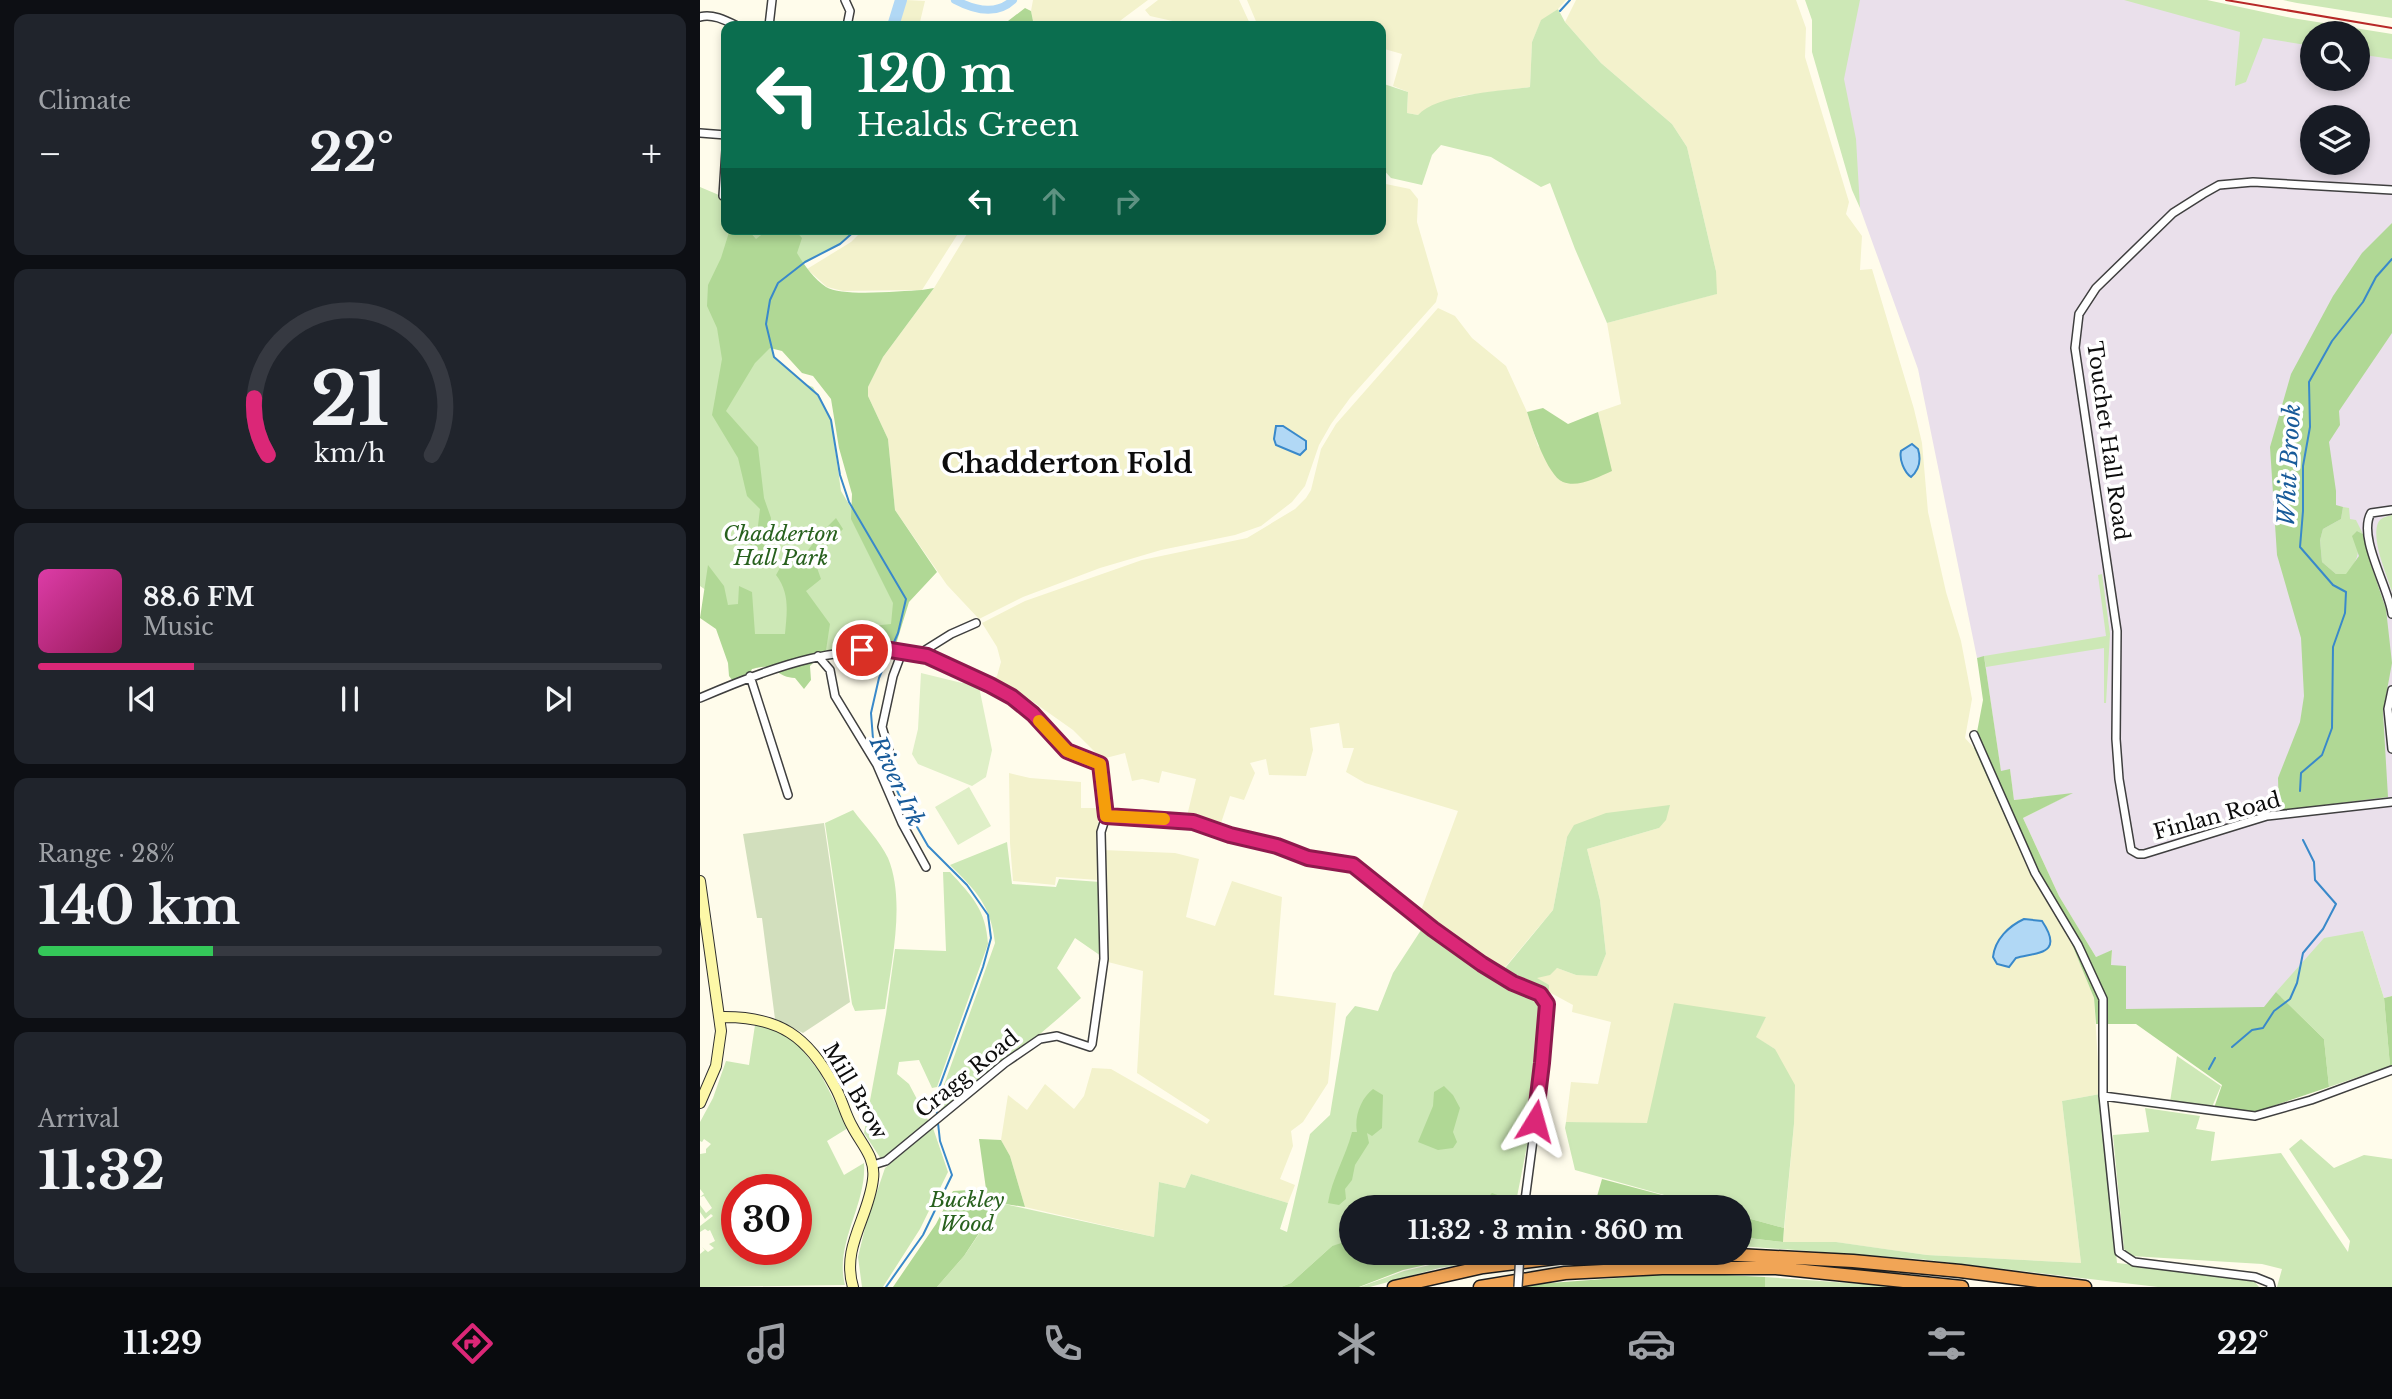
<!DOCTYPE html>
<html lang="en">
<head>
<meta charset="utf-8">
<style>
  body { margin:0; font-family:"Libre Baskerville",serif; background:#20242c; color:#f1f3f6; height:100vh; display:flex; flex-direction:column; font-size:26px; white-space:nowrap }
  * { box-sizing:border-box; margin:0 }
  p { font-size:23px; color:#9ea1a6 }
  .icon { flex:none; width:38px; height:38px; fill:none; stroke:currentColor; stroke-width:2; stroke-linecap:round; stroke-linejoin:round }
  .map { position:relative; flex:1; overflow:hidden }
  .details { display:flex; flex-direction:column; gap:14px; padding:14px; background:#0d0f14; width:700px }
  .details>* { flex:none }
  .hud { position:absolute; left:21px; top:21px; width:665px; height:214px; border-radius:14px; box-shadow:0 4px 10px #0003; background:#0b6e4f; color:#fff; overflow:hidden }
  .buttons { position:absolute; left:1600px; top:21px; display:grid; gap:14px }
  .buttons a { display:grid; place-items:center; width:70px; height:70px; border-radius:50%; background:#171b24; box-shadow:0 4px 10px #0003; font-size:35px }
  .speed { position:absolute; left:21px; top:1174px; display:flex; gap:14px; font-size:35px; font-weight:700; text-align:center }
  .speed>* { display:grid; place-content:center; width:91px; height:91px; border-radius:50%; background:#171b24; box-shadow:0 4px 10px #0003; line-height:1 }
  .speed .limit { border:10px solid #d22; background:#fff; color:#111 }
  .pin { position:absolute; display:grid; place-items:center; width:60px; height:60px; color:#fff; margin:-30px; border:4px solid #fff; border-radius:50%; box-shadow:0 2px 7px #0007 }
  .me { position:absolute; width:77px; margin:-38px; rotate:8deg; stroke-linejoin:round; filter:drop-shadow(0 0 5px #0008) }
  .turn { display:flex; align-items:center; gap:24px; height:147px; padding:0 21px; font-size:32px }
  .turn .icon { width:91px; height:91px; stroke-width:2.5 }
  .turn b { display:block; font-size:49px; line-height:60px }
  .lanes { display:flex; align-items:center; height:66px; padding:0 21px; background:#0003; justify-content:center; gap:35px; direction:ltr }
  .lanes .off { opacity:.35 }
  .big { font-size:52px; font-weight:700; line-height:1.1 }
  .details .card { flex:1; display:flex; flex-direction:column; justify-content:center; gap:10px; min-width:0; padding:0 24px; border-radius:14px; background:#20242c }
  .details .dial { align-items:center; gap:0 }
  .dial svg { height:182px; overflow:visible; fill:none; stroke:#363941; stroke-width:7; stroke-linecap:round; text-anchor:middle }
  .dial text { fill:#f1f3f6; stroke:none }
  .song { display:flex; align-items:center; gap:21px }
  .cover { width:84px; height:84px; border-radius:10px; background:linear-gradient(135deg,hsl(320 70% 55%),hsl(330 70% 35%)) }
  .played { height:7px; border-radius:4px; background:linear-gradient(90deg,#db2777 25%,#363941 25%) }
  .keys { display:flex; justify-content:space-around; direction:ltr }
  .heat { display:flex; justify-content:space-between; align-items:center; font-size:38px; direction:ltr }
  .charge { height:10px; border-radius:5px; background:linear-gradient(90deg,#34c759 28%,#363941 0) }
  .trip { position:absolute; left:639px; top:1195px; width:413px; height:70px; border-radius:35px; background:#171b24; box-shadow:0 4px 10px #0003; font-weight:700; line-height:70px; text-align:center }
  .tabs { display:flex; height:112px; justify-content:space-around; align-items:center; background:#090b0e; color:#9ea1a6 }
  .tabs .icon { width:49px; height:49px }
  .tabs .active { color:#db2777 }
  .tabs b { font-size:32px; color:#f1f3f6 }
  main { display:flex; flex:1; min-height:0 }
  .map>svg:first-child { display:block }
  .industrial { fill:#eae0eb; fill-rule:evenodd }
  .farmland { fill:#f3f2cc }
  .green { fill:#cde8b6; fill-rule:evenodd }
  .forest { fill:#b0d895 }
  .cemetery { fill:#d2dfbd }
  .pitch { fill:#dfefc7 }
  .water { fill:#b1d8f5; stroke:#3989ca; stroke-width:2 }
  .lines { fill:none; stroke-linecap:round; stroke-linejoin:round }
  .stream { stroke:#3989ca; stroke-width:2 }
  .canal { stroke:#b1d8f5; stroke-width:8 }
  .river { stroke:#b1d8f5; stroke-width:12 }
  .street-casing { stroke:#3f3f3f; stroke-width:10 }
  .secondary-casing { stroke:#2e2e2e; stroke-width:12 }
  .highway-casing { stroke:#1d1d1d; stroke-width:15 }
  .street { stroke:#fff; stroke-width:7 }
  .secondary { stroke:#fdf8a7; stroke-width:10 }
  .highway { stroke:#f1a556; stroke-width:12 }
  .rail { stroke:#b82827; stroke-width:2 }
  .street-bridge-casing { stroke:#3f3f3f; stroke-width:10; stroke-linecap:butt }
  .street-bridge { stroke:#fff; stroke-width:7 }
  .route-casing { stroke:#8e194d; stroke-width:18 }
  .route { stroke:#db2777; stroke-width:12 }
  .slow { stroke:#f59e0b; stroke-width:12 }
  .labels { text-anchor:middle; stroke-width:7; stroke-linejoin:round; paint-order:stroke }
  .street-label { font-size:21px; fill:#0c0c0c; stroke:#fff }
  .park-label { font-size:21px; font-style:italic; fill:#28611e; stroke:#fff }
  .water-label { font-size:23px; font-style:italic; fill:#185b9a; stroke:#fff }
  .district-label { font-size:28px; font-weight:bold; fill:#0c0c0c; stroke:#fff }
</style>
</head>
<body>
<main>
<section class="details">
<div class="card"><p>Climate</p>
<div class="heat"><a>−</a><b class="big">22°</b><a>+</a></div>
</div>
<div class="card dial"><svg viewBox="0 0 100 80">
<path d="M14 69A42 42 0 1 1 86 69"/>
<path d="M14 69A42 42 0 0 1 8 44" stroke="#db2777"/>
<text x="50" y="56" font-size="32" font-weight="700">21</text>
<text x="50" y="72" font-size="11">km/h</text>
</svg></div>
<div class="card">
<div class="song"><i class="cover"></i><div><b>88.6 FM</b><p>Music</p></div></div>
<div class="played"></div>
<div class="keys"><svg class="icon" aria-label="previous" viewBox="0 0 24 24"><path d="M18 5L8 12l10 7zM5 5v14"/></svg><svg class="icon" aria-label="pause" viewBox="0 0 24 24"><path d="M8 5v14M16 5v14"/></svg><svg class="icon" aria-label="next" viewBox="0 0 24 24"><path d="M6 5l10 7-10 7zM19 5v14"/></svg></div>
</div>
<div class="card"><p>Range · 28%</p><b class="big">140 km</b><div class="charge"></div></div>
<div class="card"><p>Arrival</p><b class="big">11:32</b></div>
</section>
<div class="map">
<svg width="1692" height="1287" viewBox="0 0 1692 1287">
  <rect width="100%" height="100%" fill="#fffceb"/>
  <path class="industrial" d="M1157,0H1472L1612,34V79H1657V41L1692,47V996L1684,998L1663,931L1564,1011L1426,1009L1411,965L1412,951L1396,957L1359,896L1323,818L1370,794L1314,800L1310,770L1301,772L1284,657L1277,658L1218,369L1160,208L1138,82ZM1612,117H1657V163H1612Z"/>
  <path class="farmland" d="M206,0L225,1L219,26H197Z
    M333,0H448L413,26H334L331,11Z
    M458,0H539L551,26H495L450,16L445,10Z
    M547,0H866L858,9L841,21L832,42L830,87L760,96L718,115L707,113L708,92L693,86L702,54L681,48V26H558Z
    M876,0H1096L1106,28L1105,57L1149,202L1146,214L1162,236L1160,270L1172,269L1214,409L1222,443L1228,512L1246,592L1261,641L1272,699L1265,738L1274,748L1328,868L1369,937L1394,998L1400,1094L1362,1101L1381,1263L1227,1255L1135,1242H1083L1094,1124L1075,1049L1055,1037L1066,1017L947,1124L866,1122L871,1082L898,1084L911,1022L872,1012L873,1005L849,992L848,985L836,978L857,968L876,975H897L906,954L900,900L887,849L959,828L867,837L853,910L801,972L720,913L758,811L665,783L646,772L654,748H643L639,723L610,728L613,750L606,776L569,775L566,759L550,763L555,773L544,800L530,796L520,826L487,816L496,779L462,771L459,783L442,779L432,781L425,753L402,759L373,730L312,687L291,680L297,676L301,662L297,647L282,623L325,601L442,560L547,538L595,509L606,498L611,490L621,449L636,424L738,308L755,316L772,338L806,366L827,412L838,446L911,471L898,412L921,404L907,323L1016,294V271L987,147L972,124L901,63L865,22Z
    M681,183L710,189L718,199L717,222L738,294L736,302L650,398L631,424L619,445L605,486L592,502L561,526L535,535L461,550L400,568L323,597L279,619L247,585L195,510L188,439L168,396V387L183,357L234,288L270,229H681Z
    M164,229H261L222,290L143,291L127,287L107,269L151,242Z
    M309,773L330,778L381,782V808H400L396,836L398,880L356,877L355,885L313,881L310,843Z
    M403,850L475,853L499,859L486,917L515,926L532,881L582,897L574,995L636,1003L628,1083L603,1122L591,1131L593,1146L580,1179L595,1185L588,1203L491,1174L485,1188L459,1182L454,1237L325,1207L310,1156L301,1140L308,1095L327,1110L345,1084L374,1109L384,1096L392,1068L411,1069L507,1124L510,1120L437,1073L443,971L408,962Z"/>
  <path class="green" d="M1105,0H1160L1144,79L1156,139L1160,208L1152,190L1112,52V20Z
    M1424,0H1507L1592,18L1692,34V59L1657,54V33H1612V46L1563,38L1546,82L1535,86L1540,32Z
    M1583,0H1692V18L1597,3Z
    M858,9L865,22L901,63L972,124L987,147L1016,271L1017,294L907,323L875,249L850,183L841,187L791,157L741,145L732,155L722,185L691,178L681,167V83L708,92L707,113L718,115C737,94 802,91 830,87L832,42L841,20Z
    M0,187L26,198V229H157L140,244L105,262L78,283L66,324L74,357L105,384L113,387L131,420L141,491L206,599L188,650L111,657L52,669L28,605L0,586Z
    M1643,507L1649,508L1650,519L1656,520L1663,534L1657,531C1659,552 1660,557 1647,574H1636L1622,562L1620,540L1623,529L1641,519Z
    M1692,515V592C1687,575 1671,540 1678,523C1680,518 1687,516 1692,515Z
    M1402,574L1410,634L1406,703H1404V648L1286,667L1284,656L1406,636L1398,575Z
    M970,805L966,820L959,828L887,849L900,900L906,954L897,976L876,975L857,968L850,975L837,978L849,985V992L827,979L801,973L853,910L867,837L874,825L906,813Z
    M153,810C164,825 180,841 188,858C206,901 191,964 185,1009L155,1011L152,1004L125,823Z
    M307,842L312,884L356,887L359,879L400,882L401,956L375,938L357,968L381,998C337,1039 288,1075 241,1113V1093L295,943C291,905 276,891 250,865Z
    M243,872H250C272,896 286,910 288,944L237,1087L232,1088L219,1060L199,1062L197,1074L209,1084L229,1122L190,1156L181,1159L164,1133L186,1014L195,949L246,951Z
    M723,927C748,946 772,965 800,980C814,989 831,992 841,1006L832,1120L816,1202L802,1208H651V1244L632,1246L591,1283L581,1287H237L264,1256L300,1203L454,1237L459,1182L485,1188L491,1174L588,1203L580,1229L587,1232L610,1134L630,1115L646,1017L655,1006L678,1011L693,973Z
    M1663,931L1684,998L1690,1066L1629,1087L1624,1039L1576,992L1624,938Z
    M974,1003L1066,1017L1056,1037L1075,1049L1095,1085L1094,1124L1084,1228L1040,1216V1208L1007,1207L875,1170L865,1128L866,1122L947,1123Z
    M55,1025L83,1030L94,1040L119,1071L148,1128L127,1141L144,1175L164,1163C167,1205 134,1243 145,1285L0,1287V1254L5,1250L2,1247L8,1252L14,1248L9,1244L15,1241L10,1230L8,1231L5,1229L0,1232V1226L13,1216L11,1214L5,1219L0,1212V1205L6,1213L12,1208L4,1196L0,1197L4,1194L0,1189V1154L6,1153V1149L11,1144L4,1139L2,1142L0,1141V1122L13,1098L26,1061L49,1065ZM37,1190H96V1250H37Z
    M1477,1056L1521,1086L1512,1107L1470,1102Z
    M1400,1094L1417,1263L1530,1275L1554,1281L1559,1287H1458L1219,1259L1040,1246V1237L1083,1242H1136L1227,1255L1381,1263L1362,1101Z
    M1445,1108L1500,1116L1496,1129L1515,1132L1511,1161L1581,1153L1648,1252L1650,1241L1589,1149L1601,1139L1634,1168L1664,1155L1692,1159V1287H1577L1582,1269L1562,1264L1431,1256L1424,1249L1413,1135L1449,1132Z
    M233,1128L248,1172L220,1229L183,1287H162L158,1257L166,1224L185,1168Z
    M781,1253H812V1256L739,1268L670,1287H660L704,1271Z
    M1065,1277L1206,1287H1065Z"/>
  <path class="forest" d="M325,8L331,11L334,26H286L308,21Z
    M1692,223V333L1639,411L1640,425L1629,442L1636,491V505L1643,507L1641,519L1623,529L1620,540L1622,562L1636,574H1646L1659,556L1652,536L1657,531L1663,534L1670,562L1686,609L1692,663L1683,712L1688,797L1579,811L1578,778L1600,722L1604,696L1601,638L1577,555L1570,447L1591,374L1633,296L1662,253Z
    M30,229H47L56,239L69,229H94L102,238L97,253C104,265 114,279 126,287C142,297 201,291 222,290L234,288L183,357L168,387V396L188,439L195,510L237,572L209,602L196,644L180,646L158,644L162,627L191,624L193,603L151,519L152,494L139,448L131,399L113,376L102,373L82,351L70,348L55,363L26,411L58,447L64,498L71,518L68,558L59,556L50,544L51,536L57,534L60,509L47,496L38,458L12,415L22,359L17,328L7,306L8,285L21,258Z
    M843,408L868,424L898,412L912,471C898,477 878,488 863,482C847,475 832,428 827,412Z
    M136,518L143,529L128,545L116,565L121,579L106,591L130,624L126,650L110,666L111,680L104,689L95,678C74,677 75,661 52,669L45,683L37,686L29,676L28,663L16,629L0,618L8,565L24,586L28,605L38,604L39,586L52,592L55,634H85C87,612 90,593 76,575L86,557L99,562L121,533Z
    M1284,656L1301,771L1310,769L1314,800L1373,793L1323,818L1359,896L1396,957L1412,950L1411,965L1426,966V1009L1564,1007L1576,992L1624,1039L1629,1087L1552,1113L1514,1108L1522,1085L1436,1024H1396L1394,998L1369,937L1328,868L1274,748L1283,700L1277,658Z
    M1692,996V1065L1690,1066L1684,998Z
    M744,1086L753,1095L760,1108L753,1132L757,1142L753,1148L738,1150L718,1142L733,1106L734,1092Z
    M673,1089L683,1095L682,1128L672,1136L667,1133L669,1143L655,1165L652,1180L645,1189L646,1199L639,1205L628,1203C632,1178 646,1156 652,1132H657C654,1117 661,1098 673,1089Z
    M279,1139L301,1140L310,1156L325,1207L299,1203L264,1256L237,1287H193L236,1224L253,1191L286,1189Z
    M902,1179L1007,1207H894Z
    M792,1193L816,1202V1207H778Z
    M1040,1216L1084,1228L1083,1242L1040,1237Z
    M651,1240V1253H779L703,1270L659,1287H581L591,1283L632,1246Z
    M984,1273L1065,1277V1287H824V1285Z"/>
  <path class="cemetery" d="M124,823L150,1002L103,1033L75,1019L62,918H57L43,834Z"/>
  <path class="pitch" d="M221,673L262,683L278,682L292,750L286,777L272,786L218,764L212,754L218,729Z
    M269,787L291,826L258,845L235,807Z"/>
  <path class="water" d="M576,426H583L606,441V449L600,455L576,445L574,439Z
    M1212,444L1218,449C1221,459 1220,469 1211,477C1204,472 1199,459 1201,451Z
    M1324,919L1342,921C1364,954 1339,952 1316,958L1309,967L1297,964L1293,957C1295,939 1309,926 1324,919Z"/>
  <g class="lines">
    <path class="stream" d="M860,11L870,0
      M157,229L140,244L105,262L78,283L70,300L66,324L74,357L118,395L131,420L140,475L149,502L206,599L198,633L191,649
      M189,654L179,678L171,713L173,739L201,799L228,846L267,885L288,915L291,938L283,967L235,1099L237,1114
      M1600,791L1601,773L1622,755L1632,728L1633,647L1645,613L1646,592L1633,585L1600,547L1603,511V466L1610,427L1609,382L1632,341L1663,302L1676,277L1692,259
      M1532,1047L1552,1030L1563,1028L1574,1011L1590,999L1597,983L1603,953L1623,929L1636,904L1615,880L1614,862L1603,840
      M1509,1069L1515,1058
      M186,1287L223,1235L252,1175L240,1141L238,1123"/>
    <path class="canal" d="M255,0C274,10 296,16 313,0"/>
    <path class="river" d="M193,26L201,0"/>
    <defs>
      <path id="street" d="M145,0L150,11L147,26
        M0,17C12,13 27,21 37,26
        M69,26L72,0
        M0,133L26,135
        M1692,190L1553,182L1519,185L1503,194L1473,213L1396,288L1379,314L1375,348L1417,631L1416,739L1419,779L1431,850L1438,854H1444L1567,816L1692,802
        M23,196L26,150
        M1692,510L1671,513C1657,537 1689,588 1692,614
        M219,654L251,634L276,623
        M118,656L130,670L135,696L177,765L202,823L226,867
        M50,676L88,795
        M1692,690L1688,709L1692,749
        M0,698C74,666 145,639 227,656L312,697L333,714L367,751L400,764L406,816L401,832L404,959L392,1044L390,1047L357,1036L340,1039L305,1063L186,1161L173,1165
        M1274,735L1335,873L1378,945L1403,999V1096L1419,1252L1434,1262L1555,1277L1570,1283L1571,1287
        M190,754L182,727L193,676L202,652
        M406,816L493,822L530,835L577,846L608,858L653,865L733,929L782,964L813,983L840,994L847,1004L843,1064L824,1208
        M1403,1096L1555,1116L1611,1100L1692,1070"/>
      <path id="secondary" d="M0,881L21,1031L16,1066L0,1103
        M21,1017C79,1016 108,1036 135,1087C142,1099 145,1114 152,1126C161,1144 176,1157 173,1179C169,1217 141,1247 153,1287"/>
      <path id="highway" d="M1000,1253L1153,1261L1260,1271L1385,1287
        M694,1287L783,1267L895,1253
        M780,1287L865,1273L962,1268H1076L1262,1287"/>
    </defs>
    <use href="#street" class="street-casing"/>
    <use href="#secondary" class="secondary-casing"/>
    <use href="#highway" class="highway-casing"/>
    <use href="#street" class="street"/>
    <use href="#secondary" class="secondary"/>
    <use href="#highway" class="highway"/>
    <path class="rail" d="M1526,0L1692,28"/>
    <defs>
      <path id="street-bridge" d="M818,1287L820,1253"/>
    </defs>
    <use href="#street-bridge" class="street-bridge-casing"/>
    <use href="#street-bridge" class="street-bridge"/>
  </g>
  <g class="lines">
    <defs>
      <path id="route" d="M162,650L184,649L227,656L290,685L312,697L333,714L367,751L400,764L406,816L493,822L530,835L577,846L608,858L653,865L733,929L782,964L813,983L840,994L847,1004L842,1063L835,1121"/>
    </defs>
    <use href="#route" class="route-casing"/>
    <use href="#route" class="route"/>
    <path class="slow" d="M339,721L367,751L400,764L406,816L464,819"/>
  </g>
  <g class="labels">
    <g class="street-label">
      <text transform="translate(1408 441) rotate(82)" y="7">Touchet Hall Road</text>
      <text transform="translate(1517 816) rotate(-15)" y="7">Finlan Road</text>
      <text transform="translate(267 1074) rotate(-39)" y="7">Cragg Road</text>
      <text transform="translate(155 1091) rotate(60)" y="7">Mill Brow</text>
    </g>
    <g class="park-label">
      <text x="81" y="541">Chadderton<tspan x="81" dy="24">Hall Park</tspan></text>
      <text x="267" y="1207">Buckley<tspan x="267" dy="24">Wood</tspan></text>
    </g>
    <g class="water-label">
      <text transform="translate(1589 465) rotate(-87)" y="8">Whit Brook</text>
      <text transform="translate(197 781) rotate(65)" y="8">River Irk</text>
    </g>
    <g class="district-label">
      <text x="367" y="473">Chadderton Fold</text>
    </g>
  </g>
</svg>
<div class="buttons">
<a><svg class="icon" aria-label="search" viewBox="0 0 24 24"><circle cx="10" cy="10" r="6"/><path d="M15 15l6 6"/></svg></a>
<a><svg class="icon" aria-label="layers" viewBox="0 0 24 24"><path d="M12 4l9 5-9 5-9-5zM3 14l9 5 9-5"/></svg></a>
</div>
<div class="speed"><div class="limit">30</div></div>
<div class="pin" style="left:162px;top:650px;background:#d93025"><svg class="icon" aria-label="arrive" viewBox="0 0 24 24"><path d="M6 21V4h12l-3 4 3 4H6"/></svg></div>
<svg class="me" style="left:835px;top:1121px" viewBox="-20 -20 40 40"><path d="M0-17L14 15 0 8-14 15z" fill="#db2777" stroke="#fff" stroke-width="4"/></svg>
<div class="trip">11:32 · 3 min · 860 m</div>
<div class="hud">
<div class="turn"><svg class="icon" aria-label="left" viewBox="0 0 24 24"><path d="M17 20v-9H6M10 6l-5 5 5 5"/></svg><div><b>120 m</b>Healds Green</div></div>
<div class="lanes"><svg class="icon" aria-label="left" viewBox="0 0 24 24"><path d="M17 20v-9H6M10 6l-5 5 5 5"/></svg><svg class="icon off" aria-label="ahead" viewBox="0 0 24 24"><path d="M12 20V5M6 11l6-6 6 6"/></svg><svg class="icon off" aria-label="right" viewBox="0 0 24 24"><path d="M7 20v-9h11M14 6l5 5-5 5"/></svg></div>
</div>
</div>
</main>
<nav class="tabs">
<b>11:29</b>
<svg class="icon active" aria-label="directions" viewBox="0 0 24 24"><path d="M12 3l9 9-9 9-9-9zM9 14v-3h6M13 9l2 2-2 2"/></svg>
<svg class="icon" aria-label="music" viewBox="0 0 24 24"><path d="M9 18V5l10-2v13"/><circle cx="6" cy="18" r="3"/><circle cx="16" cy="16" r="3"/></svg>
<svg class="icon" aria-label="phone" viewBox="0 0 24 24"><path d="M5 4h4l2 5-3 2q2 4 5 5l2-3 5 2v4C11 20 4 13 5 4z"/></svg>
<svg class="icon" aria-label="climate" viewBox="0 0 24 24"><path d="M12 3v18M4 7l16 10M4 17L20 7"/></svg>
<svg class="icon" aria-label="car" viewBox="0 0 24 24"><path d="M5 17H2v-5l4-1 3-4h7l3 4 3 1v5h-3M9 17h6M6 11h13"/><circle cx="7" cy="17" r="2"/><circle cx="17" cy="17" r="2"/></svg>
<svg class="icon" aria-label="filters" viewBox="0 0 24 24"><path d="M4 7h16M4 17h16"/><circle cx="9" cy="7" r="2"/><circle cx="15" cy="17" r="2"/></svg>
<b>22°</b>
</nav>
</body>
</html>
